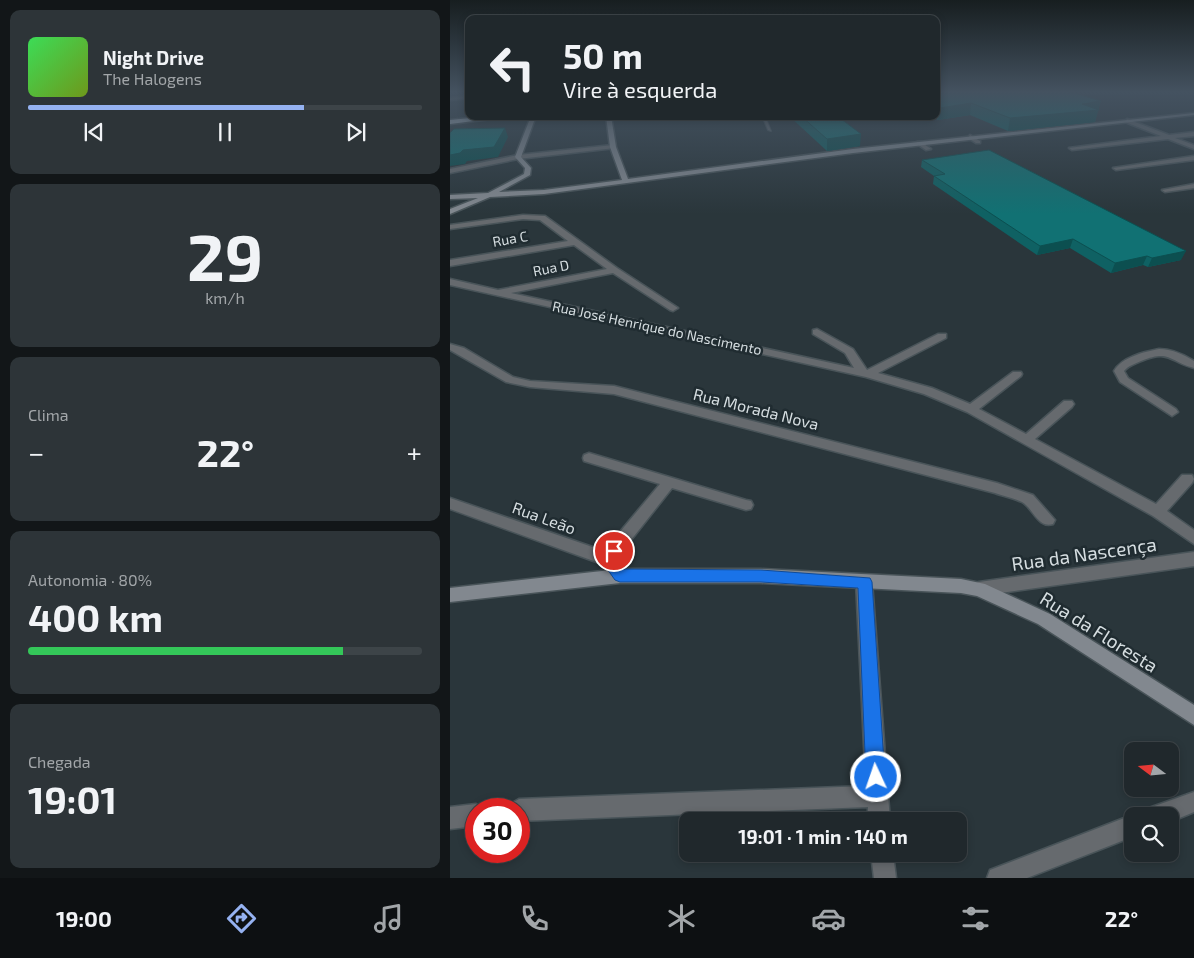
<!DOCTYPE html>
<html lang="pt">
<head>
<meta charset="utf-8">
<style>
  body { margin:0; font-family:"Exo 2",sans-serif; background:#2d3438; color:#f1f3f6; height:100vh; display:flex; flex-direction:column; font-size:19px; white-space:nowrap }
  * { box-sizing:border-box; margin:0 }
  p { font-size:16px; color:#a2a6a9 }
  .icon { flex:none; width:28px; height:28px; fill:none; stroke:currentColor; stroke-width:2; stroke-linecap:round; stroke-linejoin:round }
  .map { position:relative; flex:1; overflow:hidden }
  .panel { display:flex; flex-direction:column; gap:10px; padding:10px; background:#121618; width:450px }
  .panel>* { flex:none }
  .guide { position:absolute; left:15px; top:15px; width:475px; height:105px; border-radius:10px; box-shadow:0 2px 8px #0003,0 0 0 1px #3d4448; background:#20282c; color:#f1f3f6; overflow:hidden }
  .needle { width:32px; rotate:286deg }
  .buttons { position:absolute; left:674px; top:742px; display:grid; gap:10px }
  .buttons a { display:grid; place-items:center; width:55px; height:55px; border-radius:10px; background:#20282c; box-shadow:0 2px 8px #0003,0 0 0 1px #3d4448; font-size:25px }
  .speed { position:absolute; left:15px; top:798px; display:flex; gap:10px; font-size:25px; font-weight:700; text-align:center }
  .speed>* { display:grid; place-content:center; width:65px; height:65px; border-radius:50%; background:#20282c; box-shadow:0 2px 8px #0003,0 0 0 1px #3d4448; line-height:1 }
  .speed .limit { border:8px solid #d22; background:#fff; color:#111 }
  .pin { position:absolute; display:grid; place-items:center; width:42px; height:42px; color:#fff; margin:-21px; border:2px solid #fff; border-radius:50%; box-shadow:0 1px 5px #0007 }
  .me { position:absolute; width:55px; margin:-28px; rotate:357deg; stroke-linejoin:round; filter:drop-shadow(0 0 4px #0008) }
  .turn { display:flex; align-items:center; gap:18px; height:105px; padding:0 15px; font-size:22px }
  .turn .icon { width:65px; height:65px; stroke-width:2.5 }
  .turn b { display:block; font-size:35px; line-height:42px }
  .big { font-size:38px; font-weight:700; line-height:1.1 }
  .panel .widget { flex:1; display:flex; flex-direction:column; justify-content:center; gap:8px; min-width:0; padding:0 18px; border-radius:10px; background:#2d3438 }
  .panel .dial { align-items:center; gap:0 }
  .dial b { font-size:65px; line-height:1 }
  .song { display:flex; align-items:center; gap:15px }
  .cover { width:60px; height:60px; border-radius:8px; background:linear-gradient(135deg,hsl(130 70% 55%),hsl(80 70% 35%)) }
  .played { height:5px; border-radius:2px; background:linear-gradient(90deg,#95b2f1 70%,#3d4448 70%) }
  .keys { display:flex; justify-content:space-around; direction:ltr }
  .heat { display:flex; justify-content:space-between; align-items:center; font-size:28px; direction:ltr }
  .charge { height:8px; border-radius:4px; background:linear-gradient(90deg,#34c759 80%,#3d4448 0) }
  .trip { position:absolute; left:229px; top:812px; width:288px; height:50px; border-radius:10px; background:#20282c; box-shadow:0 2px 8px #0003,0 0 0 1px #3d4448; font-weight:700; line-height:50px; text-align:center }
  .tab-bar { display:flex; height:80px; justify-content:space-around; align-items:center; background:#0d1012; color:#a2a6a9 }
  .tab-bar .icon { width:35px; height:35px }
  .tab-bar .active { color:#95b2f1 }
  .tab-bar b { font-size:22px; color:#f1f3f6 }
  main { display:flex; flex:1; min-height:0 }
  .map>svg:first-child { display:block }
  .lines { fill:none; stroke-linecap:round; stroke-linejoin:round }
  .lane-casing { stroke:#495459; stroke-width:2 }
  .street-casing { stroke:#495459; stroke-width:3 }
  .secondary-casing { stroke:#495459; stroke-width:3 }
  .highway-casing { stroke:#495459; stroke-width:3 }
  .lane { fill:#666a6e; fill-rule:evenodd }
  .street { fill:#666a6e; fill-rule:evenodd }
  .secondary { fill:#82888f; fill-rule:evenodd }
  .highway { fill:#abb4bf; fill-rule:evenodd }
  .wall { fill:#0f6163 }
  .shaded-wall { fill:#0c4f50 }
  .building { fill:#117173; stroke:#0c4f50 }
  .route { fill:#1a73e8; stroke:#114b97 }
  .labels { text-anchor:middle; stroke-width:5; stroke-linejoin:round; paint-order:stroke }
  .far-street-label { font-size:14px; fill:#d5dde0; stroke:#202c31 }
  .street-label { font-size:16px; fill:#d5dde0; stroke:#202c31 }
  .near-street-label { font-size:19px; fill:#d5dde0; stroke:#202c31 }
</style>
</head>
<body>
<main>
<section class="panel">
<div class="widget">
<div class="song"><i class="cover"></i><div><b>Night Drive</b><p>The Halogens</p></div></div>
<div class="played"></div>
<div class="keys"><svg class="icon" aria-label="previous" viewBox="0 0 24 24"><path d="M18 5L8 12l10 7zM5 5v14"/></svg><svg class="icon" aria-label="pause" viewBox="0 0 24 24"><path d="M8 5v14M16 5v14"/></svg><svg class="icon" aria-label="next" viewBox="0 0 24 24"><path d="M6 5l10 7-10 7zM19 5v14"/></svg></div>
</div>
<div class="widget dial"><b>29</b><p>km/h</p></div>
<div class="widget"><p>Clima</p>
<div class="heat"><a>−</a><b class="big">22°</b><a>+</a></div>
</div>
<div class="widget"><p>Autonomia · 80%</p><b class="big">400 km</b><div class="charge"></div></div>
<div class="widget"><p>Chegada</p><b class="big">19:01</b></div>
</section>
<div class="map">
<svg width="744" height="878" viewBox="0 0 744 878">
  <rect width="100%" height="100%" fill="#2a363b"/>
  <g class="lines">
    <defs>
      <path id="lane" d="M312,116H315L321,131L318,130Z"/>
      <path id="street" d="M19,96V98L0,100V98Z
        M677,119L719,135L744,132V136L725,138L744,145V149L718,139L622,150L619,148L711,136L675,122Z
        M520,135L530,141V143H526L518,138Z
        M467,142H471L481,149L476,150L467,144Z
        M163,145L165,148L68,159L0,173V169L68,155Z
        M744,156V160L666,170L663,168Z
        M744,184V188L715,192L712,190Z
        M73,215L95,216L167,268L228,308L223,311L220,310L163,273L61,293L404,368L395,353L363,334V330L367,329L403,349L417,370L488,334H496V338L428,373L482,388L520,404L563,372H571L572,374L571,376L529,409L576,434L614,401H622L624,404L622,407L585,439L706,504L732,475H742L744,479L742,483L717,511L744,530V544L703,516L517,412L474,394L416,377L0,285V279L48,290L157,269L124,245L0,266V260L118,241L90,220L73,219L0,229V225Z
        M0,344L14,348L63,377L80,381L164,386L547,483L583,495L605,520L603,524C588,529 583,508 572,502C564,498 553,496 545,493L164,394L80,387L56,382L0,350Z
        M709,349C722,349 733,354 744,361V368C719,362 721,349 691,361C685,364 679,365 674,371L678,378L726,409L728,412L722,416L670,382L664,371C672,357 694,352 709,349Z
        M139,453L296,500L301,501L303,505L301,509L296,510L222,488L166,559L178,576L176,581C163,585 158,572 152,564L0,509V498L154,551L210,484L134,461L133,458L134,455Z
        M744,552V566L529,596L523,594L521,589L523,584L529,582Z
        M414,575L420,577L422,582L440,821H418V807L69,821V809H59L62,803L69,799L416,786L406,582L408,577Z
        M744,792V812L720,822V816H696L699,808Z
        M26,804L34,809H26V826L0,829V807Z
        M682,815L684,816H682V837L577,878H537L540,870Z
        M421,854H443L446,878H424Z"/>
      <path id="secondary" d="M744,113V115L403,153L94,194L40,197L0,214V209L28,198L0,199V195L38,193L74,174L75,168L65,157L81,116H86L71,157L81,168L80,175L49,192L94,190L172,180L160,147L156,116H161L166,147L178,179L403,149Z
        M170,569H311L511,579L535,584L600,614L744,705V725L588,624L527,596L511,593L311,583H170L0,602V588Z"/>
      <path id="highway" d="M41,116H65L0,124V120Z"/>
    </defs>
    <use href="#lane" class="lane-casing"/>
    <use href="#street" class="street-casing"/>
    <use href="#secondary" class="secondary-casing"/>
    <use href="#highway" class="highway-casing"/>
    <use href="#lane" class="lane"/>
    <use href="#street" class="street"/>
    <use href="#secondary" class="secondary"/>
    <use href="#highway" class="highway"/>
  </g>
  <path class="wall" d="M486,91L648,109L645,122L558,131L520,115L488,120L481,116H486Z
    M339,116H387L410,146L377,151Z
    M472,160L731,260L698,267L693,265L661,273L620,248L587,255L483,184L484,176L471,167Z"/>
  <path class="shaded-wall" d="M651,101L645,122L558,131L560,118Z
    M521,103L520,115L488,120L490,108Z
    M55,128L58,137L48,157L17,161L15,164L0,166V155L13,150Z
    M411,134L410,146L377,151V139Z
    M623,239L620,248L587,255L590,246Z
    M736,251L731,260L698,267L702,258Z
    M697,256L693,265L661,273L665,263Z"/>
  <path class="building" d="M486,91H617L651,101L632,104L649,110L560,118L521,103L490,108L486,106Z
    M351,116H387L411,134L377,139Z
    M55,128L44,147L13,150L10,153L0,155V133L4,129Z
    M539,150L736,251L702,258L697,256L665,263L623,239L590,246L484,176L495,174L472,160Z"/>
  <linearGradient id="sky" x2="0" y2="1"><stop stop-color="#171e20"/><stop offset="0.43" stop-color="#445260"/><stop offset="1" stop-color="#445260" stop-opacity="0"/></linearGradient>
  <rect width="744" height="214" fill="url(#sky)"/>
  <path class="route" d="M164,545L169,547L171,551L166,559L174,569L311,570L420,578L422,582L435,777L432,784L426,787L419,784L416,777L408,588L311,582H170L165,580L150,559L159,547Z"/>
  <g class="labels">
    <g class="far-street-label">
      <text transform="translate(60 239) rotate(-10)" y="5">Rua C</text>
      <text transform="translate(101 268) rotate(-11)" y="5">Rua D</text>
      <text transform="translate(207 328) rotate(12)" y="5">Rua José Henrique do Nascimento</text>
    </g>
    <g class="street-label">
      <text transform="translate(306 409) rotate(14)" y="6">Rua Morada Nova</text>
      <text transform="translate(94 518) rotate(20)" y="6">Rua Leão</text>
    </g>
    <g class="near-street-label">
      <text transform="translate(634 554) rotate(-8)" y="7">Rua da Nascença</text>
      <text transform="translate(649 632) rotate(32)" y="7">Rua da Floresta</text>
    </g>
  </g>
</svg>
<div class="buttons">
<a><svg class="needle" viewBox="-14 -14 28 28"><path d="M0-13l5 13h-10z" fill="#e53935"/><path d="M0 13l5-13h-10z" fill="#a2a6a9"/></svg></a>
<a><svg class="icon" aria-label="search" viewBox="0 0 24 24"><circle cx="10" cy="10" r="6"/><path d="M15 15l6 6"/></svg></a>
</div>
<div class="speed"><div class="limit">30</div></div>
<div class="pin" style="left:164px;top:551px;background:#d93025"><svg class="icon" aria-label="arrive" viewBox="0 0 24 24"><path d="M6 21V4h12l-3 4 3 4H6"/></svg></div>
<svg class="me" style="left:426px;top:777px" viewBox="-20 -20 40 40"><circle r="17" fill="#1a73e8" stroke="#fff" stroke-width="3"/><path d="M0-11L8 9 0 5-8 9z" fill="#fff"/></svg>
<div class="trip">19:01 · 1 min · 140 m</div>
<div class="guide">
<div class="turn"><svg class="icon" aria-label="left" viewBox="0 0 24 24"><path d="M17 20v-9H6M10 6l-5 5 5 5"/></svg><div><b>50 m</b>Vire à esquerda</div></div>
</div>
</div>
</main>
<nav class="tab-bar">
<b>19:00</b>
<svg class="icon active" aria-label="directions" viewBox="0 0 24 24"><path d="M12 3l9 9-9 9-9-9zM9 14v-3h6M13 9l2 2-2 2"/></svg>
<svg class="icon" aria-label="music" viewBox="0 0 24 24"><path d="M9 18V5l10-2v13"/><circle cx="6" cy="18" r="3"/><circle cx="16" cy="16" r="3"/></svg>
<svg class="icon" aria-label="phone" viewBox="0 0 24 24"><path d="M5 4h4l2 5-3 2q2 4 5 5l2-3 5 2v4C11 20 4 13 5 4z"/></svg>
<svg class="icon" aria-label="climate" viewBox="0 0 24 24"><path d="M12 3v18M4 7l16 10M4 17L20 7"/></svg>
<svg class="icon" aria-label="car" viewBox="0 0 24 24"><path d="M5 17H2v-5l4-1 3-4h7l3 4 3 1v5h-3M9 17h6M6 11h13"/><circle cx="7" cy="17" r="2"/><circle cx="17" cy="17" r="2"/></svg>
<svg class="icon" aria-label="filters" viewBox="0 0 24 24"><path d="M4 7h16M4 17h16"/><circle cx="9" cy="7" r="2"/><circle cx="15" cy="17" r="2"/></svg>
<b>22°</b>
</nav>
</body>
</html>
